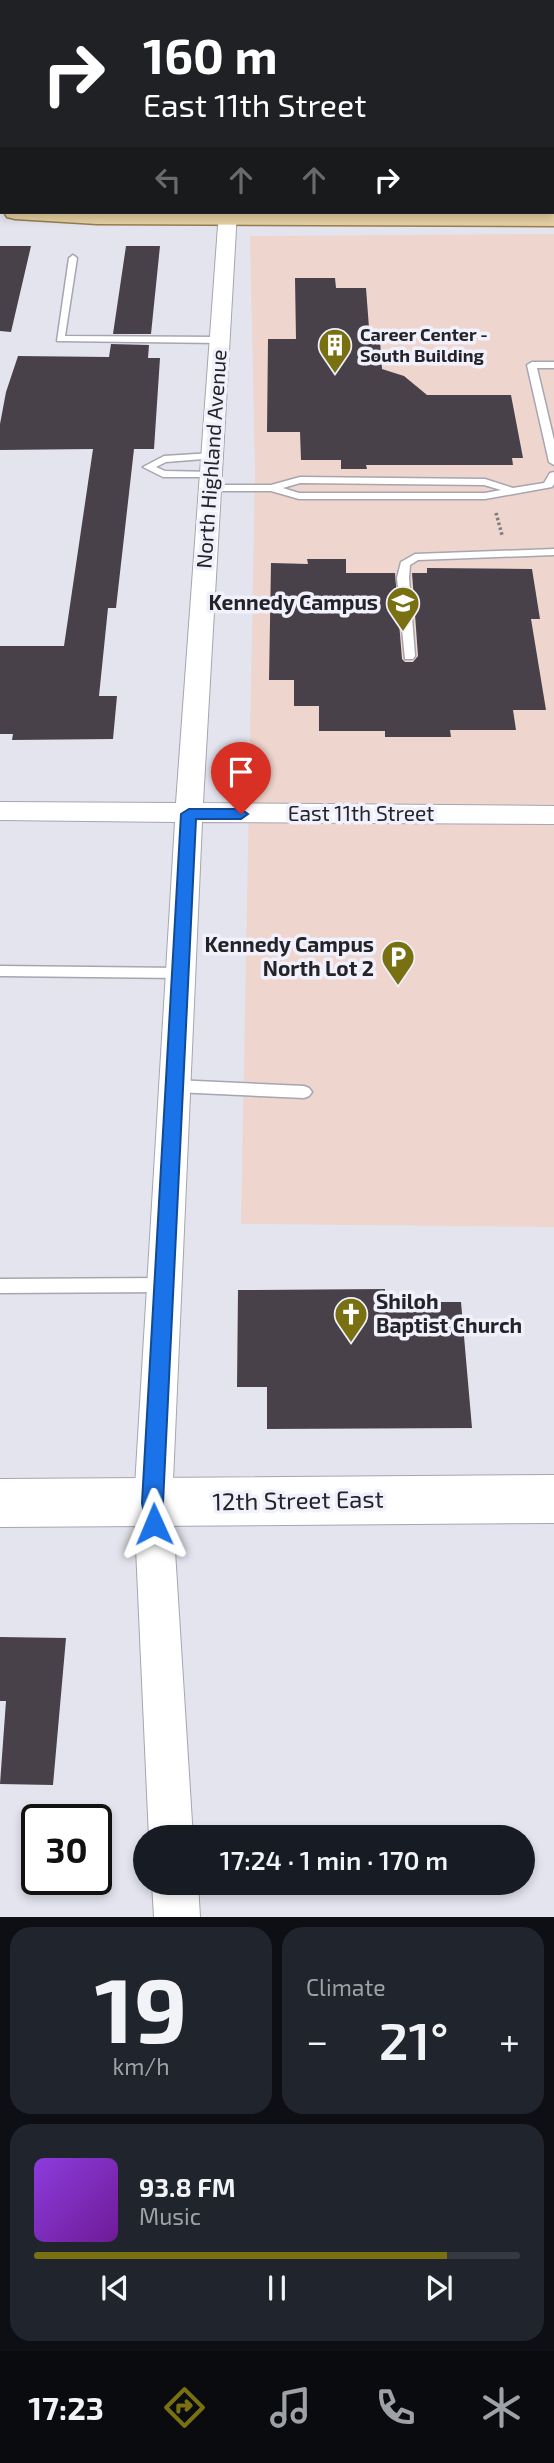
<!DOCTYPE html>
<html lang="en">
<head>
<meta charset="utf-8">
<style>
  body { margin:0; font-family:"Exo 2",sans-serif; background:#20242c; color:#f1f3f6; height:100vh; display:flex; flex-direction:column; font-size:26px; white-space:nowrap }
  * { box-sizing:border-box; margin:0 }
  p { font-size:23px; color:#9ea1a6 }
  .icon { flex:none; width:38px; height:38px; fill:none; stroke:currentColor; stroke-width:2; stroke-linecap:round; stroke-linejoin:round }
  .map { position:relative; height:1917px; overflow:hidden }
  .drawer { display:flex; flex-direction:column; gap:10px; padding:10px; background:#0d0f14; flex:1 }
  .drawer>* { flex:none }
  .top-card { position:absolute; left:0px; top:0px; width:555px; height:214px; box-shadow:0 4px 10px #0003; background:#202124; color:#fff; overflow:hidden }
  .speed { position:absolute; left:21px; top:1804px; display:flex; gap:14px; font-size:35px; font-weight:700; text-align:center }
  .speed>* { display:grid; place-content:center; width:91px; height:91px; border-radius:50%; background:#171b24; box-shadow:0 4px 10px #0003; line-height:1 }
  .speed .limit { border:4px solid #111; border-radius:10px; background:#fff; color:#111 }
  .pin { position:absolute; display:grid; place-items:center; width:60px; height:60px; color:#fff; margin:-72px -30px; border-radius:50% 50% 50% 0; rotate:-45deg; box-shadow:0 0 7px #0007 }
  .pin .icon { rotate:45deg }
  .me { position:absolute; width:77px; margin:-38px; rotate:359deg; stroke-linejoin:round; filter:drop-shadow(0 0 5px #0008) }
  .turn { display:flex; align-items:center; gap:24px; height:147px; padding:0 28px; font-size:32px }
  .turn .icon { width:91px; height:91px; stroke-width:2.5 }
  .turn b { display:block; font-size:49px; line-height:60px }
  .lanes { display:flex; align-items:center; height:66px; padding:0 28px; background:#0003; justify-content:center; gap:35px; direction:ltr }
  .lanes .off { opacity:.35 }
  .big { font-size:52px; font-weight:600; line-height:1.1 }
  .drawer .card { flex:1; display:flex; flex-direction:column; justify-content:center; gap:10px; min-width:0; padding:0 24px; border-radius:21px; background:#20242c }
  .drawer .dial { align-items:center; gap:0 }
  .dial b { font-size:91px; line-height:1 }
  .song { display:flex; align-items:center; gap:21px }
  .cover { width:84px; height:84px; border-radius:10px; background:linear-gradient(135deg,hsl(270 70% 55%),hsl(280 70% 35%)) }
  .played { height:7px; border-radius:4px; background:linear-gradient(90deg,#787011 85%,#363941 85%) }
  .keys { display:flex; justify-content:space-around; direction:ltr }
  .heat { display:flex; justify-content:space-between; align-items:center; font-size:38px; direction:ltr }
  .drawer .tiles { flex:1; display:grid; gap:10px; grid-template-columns:1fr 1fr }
  .card:last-child { grid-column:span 2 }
  .trip { position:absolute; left:133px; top:1825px; width:402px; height:70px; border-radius:35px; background:#171b24; box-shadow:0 4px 10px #0003; font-weight:600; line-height:70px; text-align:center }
  .tab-bar { display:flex; height:112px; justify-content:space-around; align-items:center; background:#090b0e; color:#9ea1a6 }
  .tab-bar .icon { width:49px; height:49px }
  .tab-bar .current { color:#787011 }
  .tab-bar b { font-size:32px; color:#f1f3f6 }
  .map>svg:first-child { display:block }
  .education { fill:#eed5cd }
  .building { fill:#484149 }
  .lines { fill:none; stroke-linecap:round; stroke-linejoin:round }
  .service-casing { stroke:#a6a5b0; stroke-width:3 }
  .minor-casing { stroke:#a6a5b0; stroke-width:2 }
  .tertiary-casing { stroke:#a6a5b0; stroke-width:2 }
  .primary-casing { stroke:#987f50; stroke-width:3 }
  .path { stroke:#7d7d84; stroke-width:3.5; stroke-dasharray:2.5 2.5; stroke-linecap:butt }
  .service { fill:#fff; fill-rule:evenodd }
  .minor { fill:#fff; fill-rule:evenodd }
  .tertiary { fill:#fff; fill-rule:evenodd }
  .primary { fill:#e6d0a3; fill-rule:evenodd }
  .route { fill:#1a73e8; stroke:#114b97; stroke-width:2 }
  .labels { text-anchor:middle; stroke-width:7; stroke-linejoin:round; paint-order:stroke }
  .far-poi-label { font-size:18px; font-weight:bold; fill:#242428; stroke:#f1f1fd; text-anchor:start }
  .street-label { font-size:21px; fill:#242428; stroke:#f1f1fd }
  .poi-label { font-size:21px; font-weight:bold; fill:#242428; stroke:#f1f1fd; text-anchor:end }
  .near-street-label { font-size:24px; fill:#242428; stroke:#f1f1fd }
</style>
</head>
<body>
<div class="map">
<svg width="554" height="1917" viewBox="0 0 554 1917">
  <rect width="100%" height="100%" fill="#e4e4ef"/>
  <path class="education" d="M554,234V1227L241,1224L255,472L250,236Z"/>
  <path class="building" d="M0,246H31L11,332L0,331Z
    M126,246H160L151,334H113Z
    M295,278H335L336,288H366L370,341H380L382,369L404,376L427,395H511L523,458H512L513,465H366L367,469H341V460H301L300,432H267L268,339H296Z
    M111,344L149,345L148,358H160L154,449H134L116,608H108L99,696H117L113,739L12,740L13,734H0V646H64L93,449L0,450V424L6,392L18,356L109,357Z
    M307,559H346V573H395L402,659L405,662H413L418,656L412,573H427V568L532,569L540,619H531L546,710H513L516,730H450L451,737H385V731H319V706H294V680H269L271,563L308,564Z
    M385,1289V1302H461L472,1428L267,1429V1387H237L238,1290Z
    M0,1637L66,1638L53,1785L0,1784L6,1701H0Z"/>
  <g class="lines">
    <defs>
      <path id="service" d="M73,255L77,258L65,336L220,337L225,340L220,343L57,341L69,258Z
        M532,362H554V368H537L554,440V465L549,462L527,365Z
        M212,453L216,454V458L166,462L156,467L165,471L215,472L216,474L211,477H163L143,467L164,456Z
        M554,472V484L552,487L485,499H299L271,491H210L205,488L210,485H271L300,477L485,479L513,488L544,483L550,473ZM300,483L484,485L501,490L485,493H299L283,488Z
        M554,549V555L418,560L410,565L409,578L415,656L413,659H405L397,578L401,562L415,554Z
        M0,966L181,968L186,969L188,973L186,977L181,978L0,976Z
        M175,1080L304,1086L309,1088L312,1092L309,1096L304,1098L175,1092L170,1090L167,1086L170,1082Z
        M165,1278L171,1280L173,1285L171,1290L165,1292L0,1293V1279Z"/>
      <path id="minor" d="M232,0H246V2H232Z
        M494,0H508V2H494Z
        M554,200V214L547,212H553Z
        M219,212H237L203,803L554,806V824L202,822L172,1503L193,1838H149L134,1503L175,822L0,820V802L176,803Z
        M152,1883H198L200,1917H154Z"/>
      <path id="tertiary" d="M554,1475V1523L0,1527V1479Z"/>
      <path id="primary" d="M4,212H554V226L97,224L15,219L7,217Z"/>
    </defs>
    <use href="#service" class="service-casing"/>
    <use href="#minor" class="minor-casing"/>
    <use href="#tertiary" class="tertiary-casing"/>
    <use href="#primary" class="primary-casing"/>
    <path class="path" d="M496,513L502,535"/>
    <use href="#service" class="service"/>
    <use href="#minor" class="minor"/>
    <use href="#tertiary" class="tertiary"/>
    <use href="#primary" class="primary"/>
  </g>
  <path class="route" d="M189,809H241L248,814L241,819H196L163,1503L164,1524L161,1531L154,1535L147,1531L142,1503L181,814Z"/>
  <defs>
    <symbol id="building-pin" viewBox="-11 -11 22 30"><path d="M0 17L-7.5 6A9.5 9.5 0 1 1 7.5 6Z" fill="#787011" stroke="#f1f1fd"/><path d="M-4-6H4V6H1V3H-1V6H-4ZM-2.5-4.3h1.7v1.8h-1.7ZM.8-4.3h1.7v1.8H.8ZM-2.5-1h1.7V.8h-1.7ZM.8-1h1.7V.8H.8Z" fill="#fff"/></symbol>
    <symbol id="school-pin" viewBox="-11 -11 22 30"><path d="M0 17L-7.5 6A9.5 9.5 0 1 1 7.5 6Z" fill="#787011" stroke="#f1f1fd"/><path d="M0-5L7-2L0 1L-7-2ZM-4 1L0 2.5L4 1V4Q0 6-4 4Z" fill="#fff"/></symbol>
    <symbol id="parking-pin" viewBox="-11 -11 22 30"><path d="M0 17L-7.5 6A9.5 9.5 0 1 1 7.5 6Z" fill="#787011" stroke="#f1f1fd"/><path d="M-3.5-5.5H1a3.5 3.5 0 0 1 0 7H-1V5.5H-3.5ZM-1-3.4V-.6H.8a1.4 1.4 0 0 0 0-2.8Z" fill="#fff"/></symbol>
    <symbol id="church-pin" viewBox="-11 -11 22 30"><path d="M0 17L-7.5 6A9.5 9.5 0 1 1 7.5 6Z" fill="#787011" stroke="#f1f1fd"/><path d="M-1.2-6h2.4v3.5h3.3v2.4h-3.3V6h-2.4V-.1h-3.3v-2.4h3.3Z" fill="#fff"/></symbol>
  </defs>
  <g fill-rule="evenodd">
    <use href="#building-pin" x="316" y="326" width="38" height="52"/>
    <use href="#school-pin" x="384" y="584" width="38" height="52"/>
    <use href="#parking-pin" x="379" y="938" width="38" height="52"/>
    <use href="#church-pin" x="332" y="1295" width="38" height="52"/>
  </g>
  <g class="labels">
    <g class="far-poi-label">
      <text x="360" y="341">Career Center -<tspan x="360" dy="21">South Building</tspan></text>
    </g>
    <g class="street-label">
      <text transform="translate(212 459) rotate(-86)" y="7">North Highland Avenue</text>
      <text x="361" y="821">East 11th Street</text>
    </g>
    <g class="poi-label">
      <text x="378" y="610">Kennedy Campus</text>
      <text x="374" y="952">Kennedy Campus<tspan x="374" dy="24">North Lot 2</tspan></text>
      <text x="376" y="1309" text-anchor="start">Shiloh<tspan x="376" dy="24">Baptist Church</tspan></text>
    </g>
    <g class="near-street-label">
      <text transform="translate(298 1501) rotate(-1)" y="8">12th Street East</text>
    </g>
  </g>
</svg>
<div class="speed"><div class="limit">30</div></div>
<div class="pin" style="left:241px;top:814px;background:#d93025"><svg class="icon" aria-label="arrive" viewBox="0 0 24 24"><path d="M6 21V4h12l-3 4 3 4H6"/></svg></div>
<svg class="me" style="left:154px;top:1524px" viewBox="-20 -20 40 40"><path d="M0-17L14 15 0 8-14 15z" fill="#1a73e8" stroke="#fff" stroke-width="4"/></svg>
<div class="trip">17:24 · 1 min · 170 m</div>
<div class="top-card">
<div class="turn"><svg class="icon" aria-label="right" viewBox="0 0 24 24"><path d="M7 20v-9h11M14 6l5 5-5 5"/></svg><div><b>160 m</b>East 11th Street</div></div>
<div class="lanes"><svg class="icon off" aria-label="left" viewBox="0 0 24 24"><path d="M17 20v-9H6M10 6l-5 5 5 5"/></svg><svg class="icon off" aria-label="ahead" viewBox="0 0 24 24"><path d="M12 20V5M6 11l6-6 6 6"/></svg><svg class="icon off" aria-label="ahead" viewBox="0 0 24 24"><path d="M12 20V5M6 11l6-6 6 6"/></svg><svg class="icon" aria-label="right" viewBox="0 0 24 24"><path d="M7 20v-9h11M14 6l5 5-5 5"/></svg></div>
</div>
</div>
<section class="drawer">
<div class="tiles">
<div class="card dial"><b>19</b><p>km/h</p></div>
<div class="card"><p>Climate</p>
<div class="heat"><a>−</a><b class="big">21°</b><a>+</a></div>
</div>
<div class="card">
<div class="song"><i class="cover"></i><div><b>93.8 FM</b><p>Music</p></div></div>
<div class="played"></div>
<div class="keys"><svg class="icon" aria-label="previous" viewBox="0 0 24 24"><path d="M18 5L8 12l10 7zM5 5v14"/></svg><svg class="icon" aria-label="pause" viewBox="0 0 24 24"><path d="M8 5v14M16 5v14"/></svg><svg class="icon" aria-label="next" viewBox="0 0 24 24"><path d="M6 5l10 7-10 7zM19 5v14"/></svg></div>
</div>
</div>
</section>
<nav class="tab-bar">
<b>17:23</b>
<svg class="icon current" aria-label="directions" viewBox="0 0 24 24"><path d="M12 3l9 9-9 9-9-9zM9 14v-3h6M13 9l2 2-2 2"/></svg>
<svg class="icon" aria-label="music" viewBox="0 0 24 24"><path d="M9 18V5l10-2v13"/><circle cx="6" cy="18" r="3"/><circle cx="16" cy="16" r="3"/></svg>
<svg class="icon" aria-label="phone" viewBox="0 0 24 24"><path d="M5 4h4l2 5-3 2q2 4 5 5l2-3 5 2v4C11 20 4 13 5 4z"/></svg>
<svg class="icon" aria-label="climate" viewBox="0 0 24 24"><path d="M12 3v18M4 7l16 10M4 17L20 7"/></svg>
</nav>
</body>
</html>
